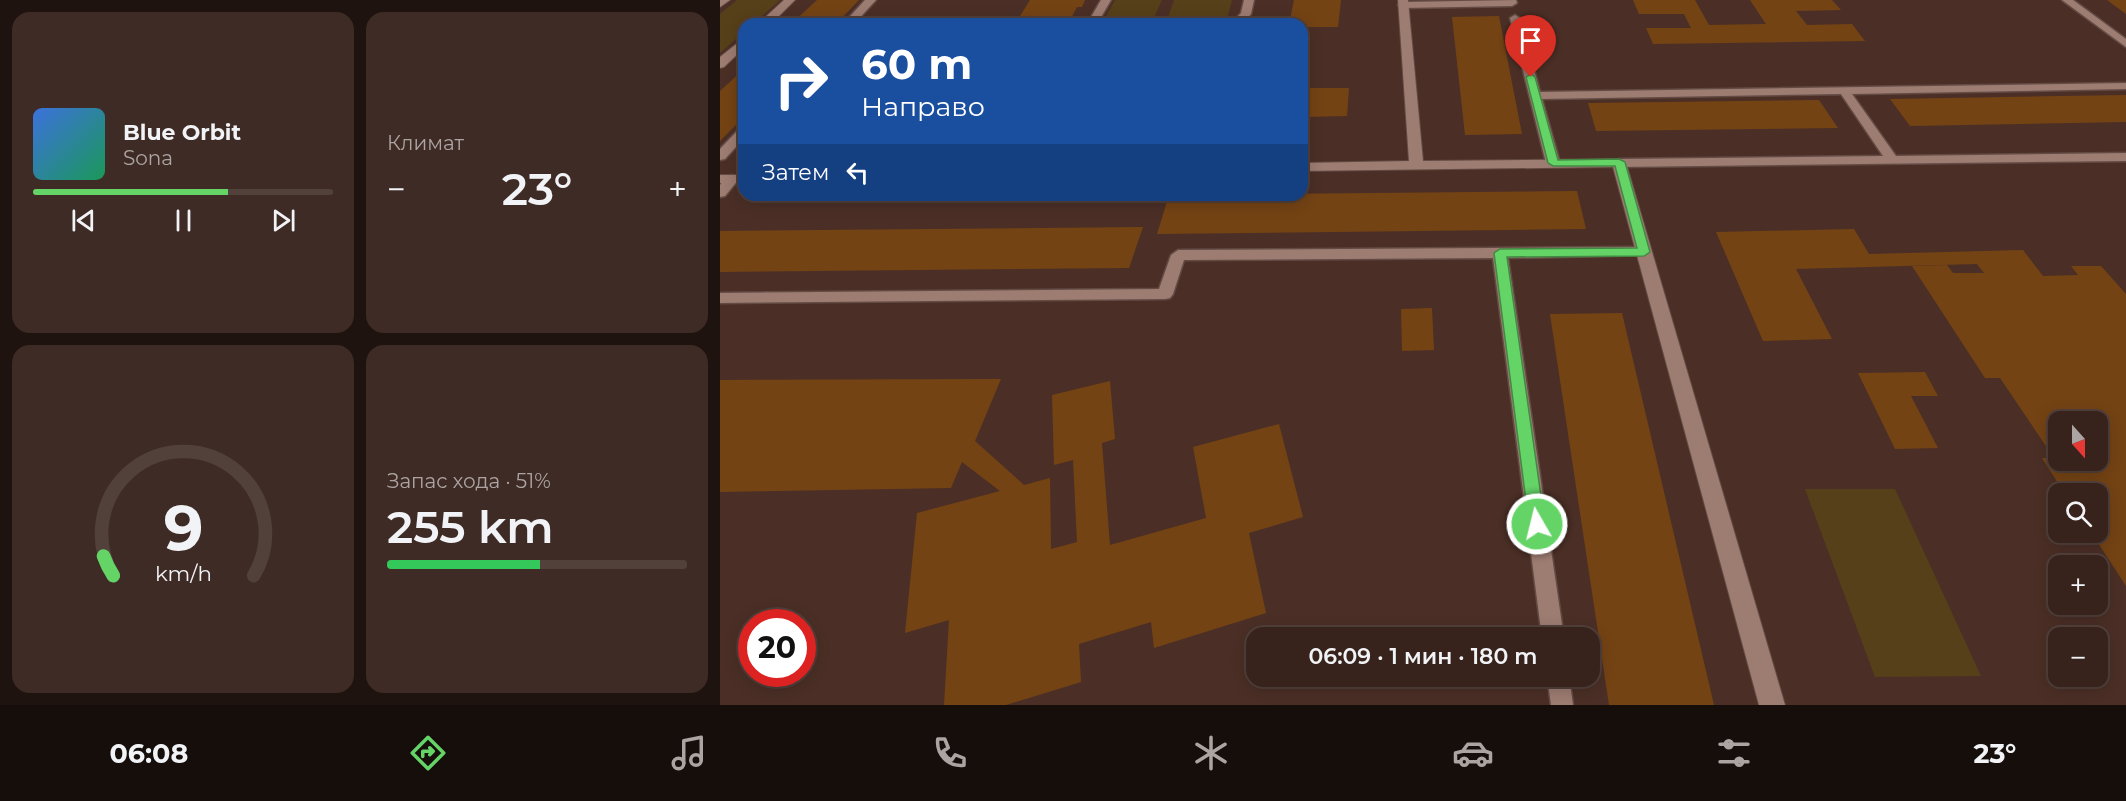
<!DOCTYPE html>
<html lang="ru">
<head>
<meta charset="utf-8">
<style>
  body { margin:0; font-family:Montserrat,sans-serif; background:#3f2b25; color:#f1f3f6; height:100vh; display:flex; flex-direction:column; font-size:22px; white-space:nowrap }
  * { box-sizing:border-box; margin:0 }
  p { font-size:20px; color:#aba4a3 }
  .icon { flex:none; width:33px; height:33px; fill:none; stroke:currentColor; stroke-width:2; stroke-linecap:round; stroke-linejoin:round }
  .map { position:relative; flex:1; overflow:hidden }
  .panel { display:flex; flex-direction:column; gap:12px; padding:12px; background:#1f130f; width:720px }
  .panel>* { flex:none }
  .top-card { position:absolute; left:18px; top:18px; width:570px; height:183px; border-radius:18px; box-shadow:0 3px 15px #0003,0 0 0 2px #52403b; background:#1a4fa0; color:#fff; overflow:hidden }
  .needle { width:39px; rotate:159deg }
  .fabs { position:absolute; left:1328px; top:411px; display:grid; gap:12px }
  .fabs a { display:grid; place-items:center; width:60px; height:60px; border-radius:12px; background:#38231c; box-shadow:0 3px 15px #0003,0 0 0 2px #52403b; font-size:30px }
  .speed { position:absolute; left:18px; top:609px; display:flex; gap:12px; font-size:30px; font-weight:700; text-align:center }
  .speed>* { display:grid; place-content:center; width:78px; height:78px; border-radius:50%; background:#38231c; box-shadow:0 3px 15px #0003,0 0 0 2px #52403b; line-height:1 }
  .speed .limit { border:9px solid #d22; background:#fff; color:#111 }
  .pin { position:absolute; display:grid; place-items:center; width:51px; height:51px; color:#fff; margin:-62px -26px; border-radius:50% 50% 50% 0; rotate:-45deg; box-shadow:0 0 6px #0007 }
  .pin .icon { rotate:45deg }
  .me { position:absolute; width:66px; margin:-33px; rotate:352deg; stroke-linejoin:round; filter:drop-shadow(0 0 4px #0008) }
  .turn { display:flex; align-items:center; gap:21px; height:126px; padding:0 24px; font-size:27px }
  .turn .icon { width:78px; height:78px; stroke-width:2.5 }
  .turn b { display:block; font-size:42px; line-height:51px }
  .then { display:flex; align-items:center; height:57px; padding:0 24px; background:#0003; gap:12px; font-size:22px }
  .big { font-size:45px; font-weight:600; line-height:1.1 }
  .panel .widget { flex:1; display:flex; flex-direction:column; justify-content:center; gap:9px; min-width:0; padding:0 21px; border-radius:18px; background:#3f2b25 }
  .panel .dial { align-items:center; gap:0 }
  .dial svg { height:156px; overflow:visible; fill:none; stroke:#52403b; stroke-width:7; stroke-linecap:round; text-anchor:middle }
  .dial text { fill:#f1f3f6; stroke:none }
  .song { display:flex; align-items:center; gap:18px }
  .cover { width:72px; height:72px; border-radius:9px; background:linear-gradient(135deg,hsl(220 70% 55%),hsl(150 70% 35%)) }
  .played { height:6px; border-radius:3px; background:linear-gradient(90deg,#65d467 65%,#52403b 65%) }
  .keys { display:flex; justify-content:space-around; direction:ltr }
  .heat { display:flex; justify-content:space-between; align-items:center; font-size:33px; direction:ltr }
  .charge { height:9px; border-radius:4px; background:linear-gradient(90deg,#34c759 51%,#52403b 0) }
  .panel .tiles { flex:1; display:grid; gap:12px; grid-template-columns:repeat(2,1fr) }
  .trip { position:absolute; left:526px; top:627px; width:354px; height:60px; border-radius:18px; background:#38231c; box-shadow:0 3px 15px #0003,0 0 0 2px #52403b; font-weight:600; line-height:60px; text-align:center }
  .dock { display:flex; height:96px; justify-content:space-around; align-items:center; background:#160e0b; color:#aba4a3 }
  .dock .icon { width:42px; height:42px }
  .dock .current { color:#65d467 }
  .dock b { font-size:27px; color:#f1f3f6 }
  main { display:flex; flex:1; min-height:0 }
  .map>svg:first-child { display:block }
  .green { fill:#564019 }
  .building { fill:#744314; fill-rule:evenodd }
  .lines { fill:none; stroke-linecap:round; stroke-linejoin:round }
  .service-casing { stroke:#634b44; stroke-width:3 }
  .minor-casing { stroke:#634b44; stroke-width:2 }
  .tertiary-casing { stroke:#634b44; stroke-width:2 }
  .service { fill:#9d7c71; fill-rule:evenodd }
  .minor { fill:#9d7c71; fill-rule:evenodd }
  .tertiary { fill:#9d7c71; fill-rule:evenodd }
  .route { fill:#65d467; stroke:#428a43; stroke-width:1.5 }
</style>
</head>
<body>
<main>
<section class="panel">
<div class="tiles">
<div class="widget">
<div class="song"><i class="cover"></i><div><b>Blue Orbit</b><p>Sona</p></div></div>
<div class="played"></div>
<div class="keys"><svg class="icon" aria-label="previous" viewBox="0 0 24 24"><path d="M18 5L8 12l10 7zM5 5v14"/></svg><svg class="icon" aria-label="pause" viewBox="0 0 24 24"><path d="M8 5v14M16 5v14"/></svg><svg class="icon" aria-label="next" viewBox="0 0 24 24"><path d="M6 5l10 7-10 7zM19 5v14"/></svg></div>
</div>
<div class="widget"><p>Климат</p>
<div class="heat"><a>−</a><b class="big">23°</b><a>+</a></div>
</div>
<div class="widget dial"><svg viewBox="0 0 100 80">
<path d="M14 69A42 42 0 1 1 86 69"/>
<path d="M14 69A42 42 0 0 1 9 59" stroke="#65d467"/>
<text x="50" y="56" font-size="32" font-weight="700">9</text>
<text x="50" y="72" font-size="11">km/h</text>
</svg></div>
<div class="widget"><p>Запас хода · 51%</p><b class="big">255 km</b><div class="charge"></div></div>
</div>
</section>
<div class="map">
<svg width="1406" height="705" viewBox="0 0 1406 705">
  <rect width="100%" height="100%" fill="#4b2f26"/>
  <path class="green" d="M17,0H60L33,24H24V32L0,53V14Z
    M395,0H442L431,24H382Z
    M454,0H512L507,19L447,20Z
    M1085,489H1175L1261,676L1155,677Z"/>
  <path class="building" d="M97,0H139L116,24H71Z
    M310,0H365L362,7H357L348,24H295Z
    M574,0H621L618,27H582V24H569Z
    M913,0H975L989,25L1046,24L1030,0H1112L1121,10L1076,11L1087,25L1132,24L1145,41L933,44L926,28H971L964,14H919Z
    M1387,0H1406V14Z
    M779,16L802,134L745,135L732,17Z
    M24,69V117L0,141V91Z
    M582,88H629L627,116L582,117Z
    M1406,95V122L1190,126L1170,99Z
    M1099,100L1118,128L876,131L868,103Z
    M857,191L866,229L437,234L449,195Z
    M423,227L409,268L0,272V231Z
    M1134,229L1149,254L1303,250L1323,276L1358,275L1351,266H1381L1406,294V586L1371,532H1377V494H1345L1322,458H1334L1280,378H1265L1192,266L1227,265L1233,273H1264L1257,264L1076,269L1112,339L1043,341L996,232ZM1338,422H1377V460H1338Z
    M712,308L714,350L682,351L681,309Z
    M902,313L994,705H889L830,314Z
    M1205,372L1218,396H1191L1218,448L1175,449L1138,373Z
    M281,379L255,441L304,485L330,478L331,549L357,542L353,460L334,465L332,395L390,381L395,439L382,443L390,545L486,518L473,447L559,424L583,517L529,533L546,613L434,648L431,622L359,644L361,682L286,705H224L229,620L185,633L197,513L280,491L242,462L231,488L0,492V380Z"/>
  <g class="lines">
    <defs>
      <path id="service" d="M145,0H156L134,24H123Z
        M381,0H391L377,24H367Z
        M524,0H534L531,14L522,24H511L521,13Z
        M796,0L797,3L792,6L683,8L678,5L683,2Z
        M1342,0H1353L1406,39V47Z
        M795,15L800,18L820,92L1406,83V89L1132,94L1176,156L1406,153V161L899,167L892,163L899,159L1163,156L1121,94L822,99L840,163L833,167L826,163L790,18Z
        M24,127V138L5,159L0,160V149L20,128Z
        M12,175L19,179L5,196L0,197V185L7,176Z
        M924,247L929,249L931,252L929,255L788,258L844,638H822L773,258L464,260L453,294L450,298L445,299L0,303V293L439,289L451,255L458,250Z
        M827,676H849L853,705H831Z"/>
      <path id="minor" d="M678,0H688L703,161L899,159L906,163L1065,705H1039L893,167L582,171V163L689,161Z
        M0,175H24V183H0Z"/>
      <path id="tertiary" d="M0,0H10L0,7Z
        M64,0H75L51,24H38Z
        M24,38V48L4,67L0,68V57Z"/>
    </defs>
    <use href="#service" class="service-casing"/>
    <use href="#minor" class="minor-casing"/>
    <use href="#tertiary" class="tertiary-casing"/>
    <use href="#service" class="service"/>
    <use href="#minor" class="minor"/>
    <use href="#tertiary" class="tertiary"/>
  </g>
  <path class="route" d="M811,74L815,77L838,160L899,159L905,162L930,252L924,256L787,257L825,524L823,529L817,532L812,529L809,524L774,253L780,249L917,248L895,166H833L828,163L806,77Z"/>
</svg>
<div class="fabs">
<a><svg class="needle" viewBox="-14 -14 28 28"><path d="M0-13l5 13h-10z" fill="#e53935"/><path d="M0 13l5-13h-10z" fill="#aba4a3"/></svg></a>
<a><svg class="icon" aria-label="search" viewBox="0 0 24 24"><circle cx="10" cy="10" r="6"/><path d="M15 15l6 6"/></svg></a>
<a>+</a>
<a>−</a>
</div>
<div class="speed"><div class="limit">20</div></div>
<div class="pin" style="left:811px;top:77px;background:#d93025"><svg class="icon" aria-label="arrive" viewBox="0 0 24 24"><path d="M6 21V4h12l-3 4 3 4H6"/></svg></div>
<svg class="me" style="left:817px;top:524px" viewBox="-20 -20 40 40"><circle r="17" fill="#65d467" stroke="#fff" stroke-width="3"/><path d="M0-11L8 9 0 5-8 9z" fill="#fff"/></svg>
<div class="trip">06:09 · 1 мин · 180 m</div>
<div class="top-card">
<div class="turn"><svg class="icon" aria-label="right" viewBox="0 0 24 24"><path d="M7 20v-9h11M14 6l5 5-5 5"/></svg><div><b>60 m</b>Направо</div></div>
<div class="then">Затем<svg class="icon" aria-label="left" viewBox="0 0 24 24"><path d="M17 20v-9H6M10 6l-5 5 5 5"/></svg></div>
</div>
</div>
</main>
<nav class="dock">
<b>06:08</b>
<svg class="icon current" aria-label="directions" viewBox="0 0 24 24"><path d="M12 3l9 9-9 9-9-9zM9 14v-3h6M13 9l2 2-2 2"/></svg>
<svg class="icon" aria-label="music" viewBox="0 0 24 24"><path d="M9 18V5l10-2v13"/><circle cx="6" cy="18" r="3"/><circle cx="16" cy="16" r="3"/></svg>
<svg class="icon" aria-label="phone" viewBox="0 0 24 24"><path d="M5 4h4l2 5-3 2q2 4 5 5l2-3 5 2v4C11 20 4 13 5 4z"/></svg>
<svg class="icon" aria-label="climate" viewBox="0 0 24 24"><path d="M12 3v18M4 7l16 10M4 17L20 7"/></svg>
<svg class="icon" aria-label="car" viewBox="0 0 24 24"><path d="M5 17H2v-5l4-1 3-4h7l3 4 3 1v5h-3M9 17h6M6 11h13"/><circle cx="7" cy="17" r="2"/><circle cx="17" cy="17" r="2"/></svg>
<svg class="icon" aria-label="filters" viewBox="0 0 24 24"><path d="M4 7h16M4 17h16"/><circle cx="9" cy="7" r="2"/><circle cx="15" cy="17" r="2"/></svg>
<b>23°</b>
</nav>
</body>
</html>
